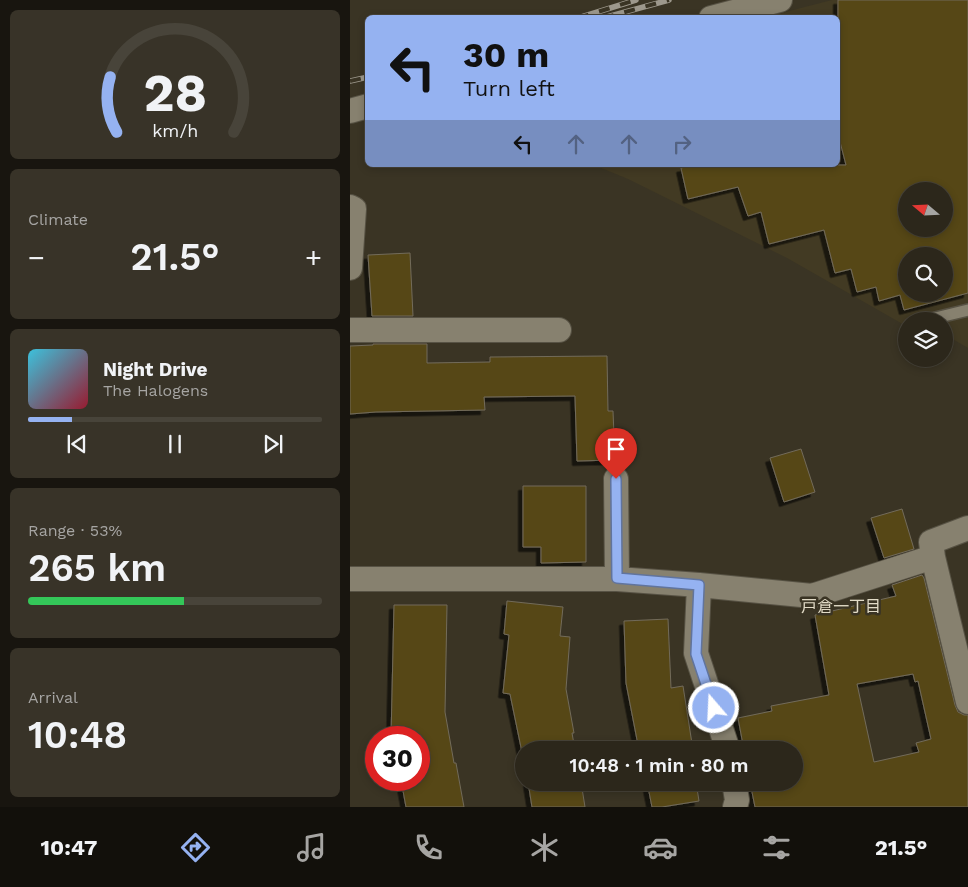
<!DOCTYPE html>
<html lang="en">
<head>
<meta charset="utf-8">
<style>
  body { margin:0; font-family:"Work Sans","Noto Sans JP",sans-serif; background:#383328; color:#f1f3f6; height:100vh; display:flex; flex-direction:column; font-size:19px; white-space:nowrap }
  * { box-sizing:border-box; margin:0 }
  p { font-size:16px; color:#a6a5a3 }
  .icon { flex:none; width:28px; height:28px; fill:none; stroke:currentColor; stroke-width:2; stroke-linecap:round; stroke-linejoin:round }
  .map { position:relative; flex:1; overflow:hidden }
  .side { display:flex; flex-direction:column; gap:10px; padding:10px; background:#18150f; width:350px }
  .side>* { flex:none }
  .banner { position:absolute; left:15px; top:15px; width:475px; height:152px; border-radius:8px; box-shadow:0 2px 8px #0003,0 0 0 1px #48443a; background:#95b2f1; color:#111; overflow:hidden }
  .needle { width:32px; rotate:289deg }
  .controls { position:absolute; left:548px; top:182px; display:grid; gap:10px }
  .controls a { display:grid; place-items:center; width:55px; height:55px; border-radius:50%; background:#2c271b; box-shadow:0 2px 8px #0003,0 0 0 1px #48443a; font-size:25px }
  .speed { position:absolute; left:15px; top:726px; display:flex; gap:10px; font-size:25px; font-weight:700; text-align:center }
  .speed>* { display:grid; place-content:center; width:65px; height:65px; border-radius:50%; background:#2c271b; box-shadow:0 2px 8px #0003,0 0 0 1px #48443a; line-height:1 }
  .speed .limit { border:8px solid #d22; background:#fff; color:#111 }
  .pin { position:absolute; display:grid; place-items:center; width:42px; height:42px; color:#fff; margin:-51px -21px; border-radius:50% 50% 50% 0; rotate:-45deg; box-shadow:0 0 5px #0007 }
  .pin .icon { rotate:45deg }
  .me { position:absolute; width:55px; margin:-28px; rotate:341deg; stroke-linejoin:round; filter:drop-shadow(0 0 4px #0008) }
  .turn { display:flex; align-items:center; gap:18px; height:105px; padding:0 15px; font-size:22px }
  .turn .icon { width:65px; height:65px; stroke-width:2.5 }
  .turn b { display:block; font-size:35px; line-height:42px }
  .lanes { display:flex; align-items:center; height:48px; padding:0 15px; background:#0003; justify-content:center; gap:25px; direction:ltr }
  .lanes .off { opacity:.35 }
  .big { font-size:38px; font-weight:600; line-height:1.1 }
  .side .card { flex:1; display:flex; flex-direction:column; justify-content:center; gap:8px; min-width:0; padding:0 18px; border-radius:8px; background:#383328 }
  .side .dial { align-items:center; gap:0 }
  .dial svg { height:130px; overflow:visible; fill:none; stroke:#48443a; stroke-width:7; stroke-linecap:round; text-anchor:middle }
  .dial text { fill:#f1f3f6; stroke:none }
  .song { display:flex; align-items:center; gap:15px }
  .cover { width:60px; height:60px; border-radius:8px; background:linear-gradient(135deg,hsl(190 70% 55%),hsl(350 70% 35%)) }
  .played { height:5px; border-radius:2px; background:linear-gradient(90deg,#95b2f1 15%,#48443a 15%) }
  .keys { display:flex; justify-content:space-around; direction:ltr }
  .heat { display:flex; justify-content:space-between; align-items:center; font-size:28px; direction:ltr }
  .charge { height:8px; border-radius:4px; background:linear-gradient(90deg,#34c759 53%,#48443a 0) }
  .trip { position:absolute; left:165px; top:741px; width:288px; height:50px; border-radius:25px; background:#2c271b; box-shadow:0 2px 8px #0003,0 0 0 1px #48443a; font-weight:600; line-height:50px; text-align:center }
  .tabs { display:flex; height:80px; justify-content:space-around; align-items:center; background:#12100b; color:#a6a5a3 }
  .tabs .icon { width:35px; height:35px }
  .tabs .on { color:#95b2f1 }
  .tabs b { font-size:22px; color:#f1f3f6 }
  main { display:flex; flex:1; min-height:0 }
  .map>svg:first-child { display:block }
  .built { fill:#423a23; fill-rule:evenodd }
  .building { fill:#564719; stroke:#726b5a; fill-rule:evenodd; filter:url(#shadow) }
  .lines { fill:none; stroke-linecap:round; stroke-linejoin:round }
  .lane-casing { stroke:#575244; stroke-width:14 }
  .street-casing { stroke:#575244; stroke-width:26 }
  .lane { stroke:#87816f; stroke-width:11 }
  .street { stroke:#87816f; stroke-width:24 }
  .rail-casing { stroke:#9d988c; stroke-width:5.5 }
  .rail { stroke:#3a3424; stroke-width:4; stroke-dasharray:11; stroke-linecap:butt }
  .route-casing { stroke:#61749d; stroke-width:12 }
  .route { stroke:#95b2f1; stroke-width:9 }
  .labels { text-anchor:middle; stroke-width:5; stroke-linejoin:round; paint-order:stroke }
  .neighbourhood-label { font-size:16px; fill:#e2dbc7; stroke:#3a3424 }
</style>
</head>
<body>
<main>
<section class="side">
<div class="card dial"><svg viewBox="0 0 100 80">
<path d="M14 69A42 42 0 1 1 86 69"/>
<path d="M14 69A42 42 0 0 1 10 35" stroke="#95b2f1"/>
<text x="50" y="56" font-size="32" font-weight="700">28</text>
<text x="50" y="72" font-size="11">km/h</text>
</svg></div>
<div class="card"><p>Climate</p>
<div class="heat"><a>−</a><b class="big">21.5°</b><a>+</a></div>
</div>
<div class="card">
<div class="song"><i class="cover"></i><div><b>Night Drive</b><p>The Halogens</p></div></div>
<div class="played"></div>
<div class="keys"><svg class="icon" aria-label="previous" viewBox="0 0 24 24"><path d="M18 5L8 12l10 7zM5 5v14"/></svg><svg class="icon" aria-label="pause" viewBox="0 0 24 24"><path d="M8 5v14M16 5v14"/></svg><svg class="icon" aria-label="next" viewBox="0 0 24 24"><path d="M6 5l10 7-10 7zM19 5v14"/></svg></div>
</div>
<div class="card"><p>Range · 53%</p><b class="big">265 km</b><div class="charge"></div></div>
<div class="card"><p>Arrival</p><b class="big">10:48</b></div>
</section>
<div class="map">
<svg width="618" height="807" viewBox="0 0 618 807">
  <defs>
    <filter id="shadow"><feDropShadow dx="-4.5" dy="4.5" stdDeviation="0" flood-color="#0009"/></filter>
  </defs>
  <rect width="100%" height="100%" fill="#3a3424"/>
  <path class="built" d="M482,0H618V348L594,334V321H556V326L437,258L278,179L244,165H488V18L416,17ZM556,191H594V229H556ZM556,256H594V294H556Z"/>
  <path class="building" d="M488,0H618V293L554,310L550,295L529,301L526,287L507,292L501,269L485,273L474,230L419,244L411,212L398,216L388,187L338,199L331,168L345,165H496L488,134ZM556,191H594V229H556ZM556,256H594V294H556Z
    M60,253L63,316H22L18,255Z
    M23,344H77V363L140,362V357L257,356L258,411H263L265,460L227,461L225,396L134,397L135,410L26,412L0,414V346L23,345Z
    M451,449L465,492L434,502L420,458Z
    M173,486H236V562L191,563V547H173Z
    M552,509L564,549L534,558L521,518Z
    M572,575L574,578L605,705L608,712L614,715H618V807H405L400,782H444V750H394L388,718L422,711L421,706L479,695L465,615L546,596L542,585ZM563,674L565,682L568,681L581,739L566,743L569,752L524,762L507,684Z
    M157,601L213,607L210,636L220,637L216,689L224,733H222L225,750H174V762L160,694L153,693L159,635L154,634Z
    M44,605H97L95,712L104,763H106L114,807H56L51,780H69V738H41Z
    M318,619L321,688L333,686L343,750H289L276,683L274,621Z
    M178,782H231L235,807H182Z
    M322,782H346L349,801L312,807H302L298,787Z"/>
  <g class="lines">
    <defs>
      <path id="lane" d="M577,320L618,310"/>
      <path id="street" d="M361,18L430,0
        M0,111L18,106
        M0,207L4,209L0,268
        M0,330H209
        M266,479L267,579
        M618,528L581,542L583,557L618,702
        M0,579H267L349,585L462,596L583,557
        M349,585L346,653L378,750
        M384,782L387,800L385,807"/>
    </defs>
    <use href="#lane" class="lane-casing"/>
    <use href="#street" class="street-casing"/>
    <use href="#lane" class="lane"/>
    <use href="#street" class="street"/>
    <defs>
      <path id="rail" d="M228,18L286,0
        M253,18L319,0
        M0,81L18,77"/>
    </defs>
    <use href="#rail" class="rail-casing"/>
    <use href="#rail" class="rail"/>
  </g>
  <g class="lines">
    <defs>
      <path id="route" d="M266,479L267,578L349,585L346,654L364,708"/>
    </defs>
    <use href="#route" class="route-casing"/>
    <use href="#route" class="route"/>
  </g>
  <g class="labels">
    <g class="neighbourhood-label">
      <text x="491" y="612">戸倉一丁目</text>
    </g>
  </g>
</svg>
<div class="controls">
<a><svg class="needle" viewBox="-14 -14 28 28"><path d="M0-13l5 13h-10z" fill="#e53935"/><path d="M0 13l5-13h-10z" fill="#a6a5a3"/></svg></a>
<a><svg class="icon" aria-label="search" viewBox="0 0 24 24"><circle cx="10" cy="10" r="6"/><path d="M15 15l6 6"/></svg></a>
<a><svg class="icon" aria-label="layers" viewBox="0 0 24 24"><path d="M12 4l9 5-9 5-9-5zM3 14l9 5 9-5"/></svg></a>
</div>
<div class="speed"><div class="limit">30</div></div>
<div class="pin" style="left:266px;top:479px;background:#d93025"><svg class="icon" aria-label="arrive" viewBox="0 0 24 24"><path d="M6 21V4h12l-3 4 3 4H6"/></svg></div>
<svg class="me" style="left:364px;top:708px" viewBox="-20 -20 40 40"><circle r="17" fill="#95b2f1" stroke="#fff" stroke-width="3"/><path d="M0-11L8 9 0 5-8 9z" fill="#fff"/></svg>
<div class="trip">10:48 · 1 min · 80 m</div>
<div class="banner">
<div class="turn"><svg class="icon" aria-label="left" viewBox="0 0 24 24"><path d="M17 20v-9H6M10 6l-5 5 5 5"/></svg><div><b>30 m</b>Turn left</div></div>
<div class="lanes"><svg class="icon" aria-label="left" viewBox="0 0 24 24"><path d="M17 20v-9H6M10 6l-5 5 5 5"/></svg><svg class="icon off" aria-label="ahead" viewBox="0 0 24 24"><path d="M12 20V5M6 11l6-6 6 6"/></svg><svg class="icon off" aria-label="ahead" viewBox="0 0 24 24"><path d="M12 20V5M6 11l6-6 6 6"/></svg><svg class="icon off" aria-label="right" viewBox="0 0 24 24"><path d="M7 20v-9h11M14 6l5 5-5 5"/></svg></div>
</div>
</div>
</main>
<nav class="tabs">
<b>10:47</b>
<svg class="icon on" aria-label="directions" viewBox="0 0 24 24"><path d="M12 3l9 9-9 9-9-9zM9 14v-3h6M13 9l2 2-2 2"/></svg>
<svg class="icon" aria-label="music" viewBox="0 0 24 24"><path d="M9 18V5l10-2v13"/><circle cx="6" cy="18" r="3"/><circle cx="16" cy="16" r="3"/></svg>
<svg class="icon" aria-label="phone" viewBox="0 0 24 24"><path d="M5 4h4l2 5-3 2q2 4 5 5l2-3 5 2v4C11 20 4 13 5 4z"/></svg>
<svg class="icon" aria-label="climate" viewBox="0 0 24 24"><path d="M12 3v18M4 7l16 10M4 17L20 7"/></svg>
<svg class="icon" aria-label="car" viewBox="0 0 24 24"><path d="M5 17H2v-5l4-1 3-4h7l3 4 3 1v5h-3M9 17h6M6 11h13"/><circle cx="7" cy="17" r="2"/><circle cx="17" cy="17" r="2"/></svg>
<svg class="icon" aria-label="filters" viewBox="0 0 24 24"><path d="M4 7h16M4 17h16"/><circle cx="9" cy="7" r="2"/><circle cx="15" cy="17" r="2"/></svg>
<b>21.5°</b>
</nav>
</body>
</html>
